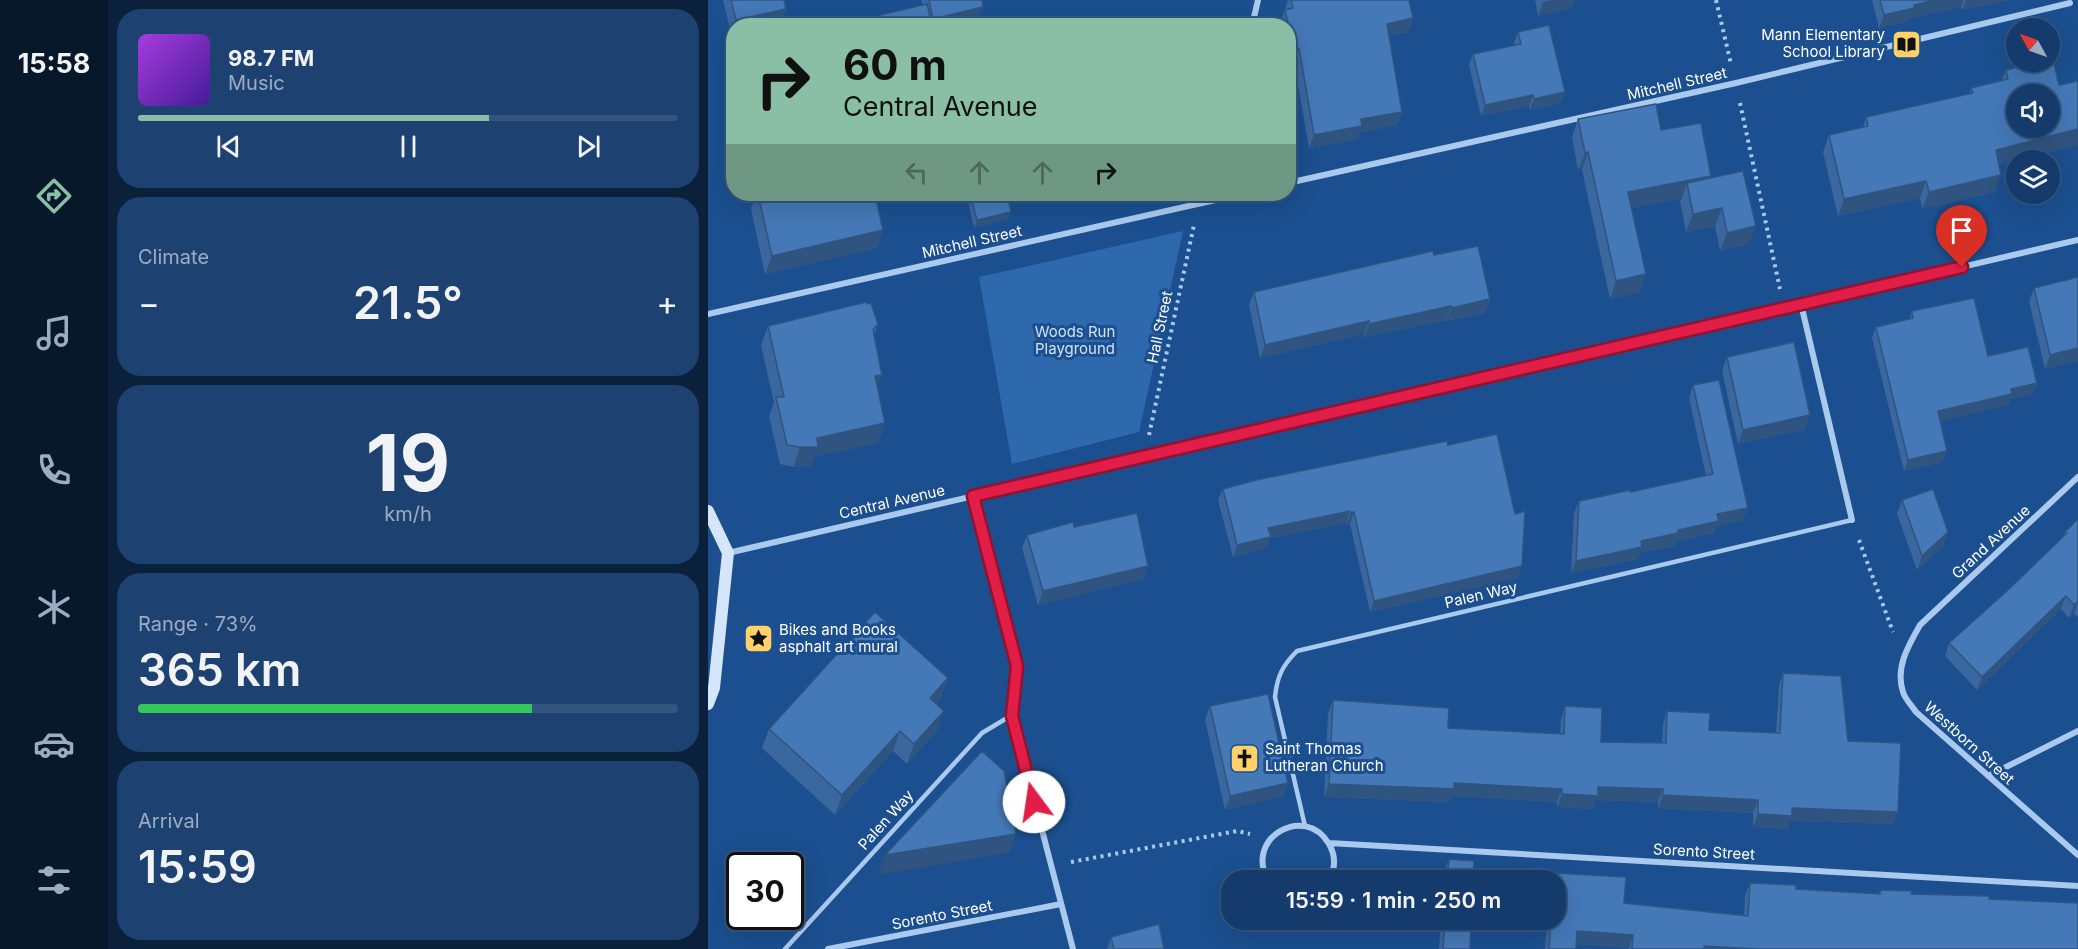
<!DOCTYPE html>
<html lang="en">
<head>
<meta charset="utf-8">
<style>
  body { margin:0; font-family:Inter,sans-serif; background:#1d4271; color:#f1f3f6; height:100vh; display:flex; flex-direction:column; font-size:22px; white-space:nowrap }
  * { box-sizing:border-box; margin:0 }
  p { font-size:20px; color:#9dadc1 }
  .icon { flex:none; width:33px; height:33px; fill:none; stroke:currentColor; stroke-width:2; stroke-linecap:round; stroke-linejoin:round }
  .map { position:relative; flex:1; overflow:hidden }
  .sheet { display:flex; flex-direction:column; gap:9px; padding:9px; background:#0b203b; width:600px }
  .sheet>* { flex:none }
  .guide { position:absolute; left:18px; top:18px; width:570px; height:183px; border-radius:24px; box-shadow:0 6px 24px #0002,0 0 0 2px #33557e; background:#8abfa5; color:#111; overflow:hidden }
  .needle { width:39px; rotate:310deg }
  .buttons { position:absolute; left:1298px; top:18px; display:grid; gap:12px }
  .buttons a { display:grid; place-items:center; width:54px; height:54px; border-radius:50%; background:#143b6b; box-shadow:0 6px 24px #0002,0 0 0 2px #33557e; font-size:30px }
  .speed { position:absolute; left:18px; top:852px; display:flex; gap:12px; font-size:30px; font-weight:700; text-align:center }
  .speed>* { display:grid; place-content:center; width:78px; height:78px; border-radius:50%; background:#143b6b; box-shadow:0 6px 24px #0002,0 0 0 2px #33557e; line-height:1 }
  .speed .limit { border:3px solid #111; border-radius:9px; background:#fff; color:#111 }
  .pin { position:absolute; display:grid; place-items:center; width:51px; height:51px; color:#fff; margin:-62px -26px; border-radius:50% 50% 50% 0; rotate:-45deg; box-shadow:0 0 6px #0007 }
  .pin .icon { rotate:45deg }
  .me { position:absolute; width:66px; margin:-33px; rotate:346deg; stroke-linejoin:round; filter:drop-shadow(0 0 4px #0008) }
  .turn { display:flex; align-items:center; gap:21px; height:126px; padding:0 18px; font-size:27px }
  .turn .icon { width:78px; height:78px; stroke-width:2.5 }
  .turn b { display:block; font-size:42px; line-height:51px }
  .lanes { display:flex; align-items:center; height:57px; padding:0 18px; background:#0003; justify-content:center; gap:30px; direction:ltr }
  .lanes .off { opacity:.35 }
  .big { font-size:45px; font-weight:600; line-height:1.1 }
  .sheet .tile { flex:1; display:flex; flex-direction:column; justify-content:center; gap:9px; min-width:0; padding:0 21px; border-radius:24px; background:#1d4271 }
  .sheet .dial { align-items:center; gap:0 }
  .dial b { font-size:78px; line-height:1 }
  .song { display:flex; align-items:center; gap:18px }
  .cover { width:72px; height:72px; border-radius:9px; background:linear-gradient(135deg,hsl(280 70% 55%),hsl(260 70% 35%)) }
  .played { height:6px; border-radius:3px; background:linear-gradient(90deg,#8abfa5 65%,#33557e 65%) }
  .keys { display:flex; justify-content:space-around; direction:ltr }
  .heat { display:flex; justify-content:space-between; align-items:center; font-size:33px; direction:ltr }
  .charge { height:9px; border-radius:4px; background:linear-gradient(90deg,#34c759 73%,#33557e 0) }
  .trip { position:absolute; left:513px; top:870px; width:345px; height:60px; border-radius:24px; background:#143b6b; box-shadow:0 6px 24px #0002,0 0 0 2px #33557e; font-weight:600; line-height:60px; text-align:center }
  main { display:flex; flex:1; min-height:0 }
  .tab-bar { display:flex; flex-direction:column; width:108px; justify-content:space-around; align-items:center; background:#08182b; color:#9dadc1 }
  .tab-bar .icon { width:42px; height:42px }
  .tab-bar .selected { color:#8abfa5 }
  .tab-bar b { font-size:27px; color:#f1f3f6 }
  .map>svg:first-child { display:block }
  .green { fill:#2e69ad }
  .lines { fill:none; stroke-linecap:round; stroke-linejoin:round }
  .path { stroke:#a9c9ee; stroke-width:4; stroke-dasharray:3 4.5; stroke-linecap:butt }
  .lane { stroke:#a9c9ee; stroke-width:4.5 }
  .street { stroke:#a9c9ee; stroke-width:6 }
  .secondary { stroke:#d6e6fa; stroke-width:12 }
  .wall { fill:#3a679d }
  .shaded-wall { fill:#305480 }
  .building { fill:#4478b7; stroke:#305480; stroke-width:1.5; fill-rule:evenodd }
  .route-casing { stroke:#92132f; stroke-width:15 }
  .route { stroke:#e11d48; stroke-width:10 }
  .labels { text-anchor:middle; stroke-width:6; stroke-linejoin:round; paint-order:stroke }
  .poi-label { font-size:15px; fill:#fff; stroke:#1b4f8f; text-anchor:start }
  .street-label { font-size:15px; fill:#fff; stroke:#1b4f8f }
  .park-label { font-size:15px; fill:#cfe3fa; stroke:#1b4f8f }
</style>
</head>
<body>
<main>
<nav class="tab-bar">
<b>15:58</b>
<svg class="icon selected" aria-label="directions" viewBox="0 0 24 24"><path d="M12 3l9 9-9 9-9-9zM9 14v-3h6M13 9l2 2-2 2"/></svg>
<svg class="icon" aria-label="music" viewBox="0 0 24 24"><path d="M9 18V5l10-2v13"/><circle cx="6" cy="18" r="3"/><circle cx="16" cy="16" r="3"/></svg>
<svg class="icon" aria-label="phone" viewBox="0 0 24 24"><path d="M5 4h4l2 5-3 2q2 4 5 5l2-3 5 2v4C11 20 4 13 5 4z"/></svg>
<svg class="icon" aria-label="climate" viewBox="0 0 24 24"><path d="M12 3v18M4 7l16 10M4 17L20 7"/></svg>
<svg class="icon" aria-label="car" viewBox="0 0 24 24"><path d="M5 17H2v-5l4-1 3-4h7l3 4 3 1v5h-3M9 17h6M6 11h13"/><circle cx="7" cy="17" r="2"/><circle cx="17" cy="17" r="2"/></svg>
<svg class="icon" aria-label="filters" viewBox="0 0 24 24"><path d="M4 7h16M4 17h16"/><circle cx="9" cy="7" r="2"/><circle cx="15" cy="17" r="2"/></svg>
</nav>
<section class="sheet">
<div class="tile">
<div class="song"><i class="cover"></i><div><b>98.7 FM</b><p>Music</p></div></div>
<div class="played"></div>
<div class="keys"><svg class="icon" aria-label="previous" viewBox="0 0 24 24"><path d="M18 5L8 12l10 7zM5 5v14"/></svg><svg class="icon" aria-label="pause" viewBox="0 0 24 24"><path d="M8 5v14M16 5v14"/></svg><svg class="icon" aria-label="next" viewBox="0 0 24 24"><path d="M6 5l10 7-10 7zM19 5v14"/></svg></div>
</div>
<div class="tile"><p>Climate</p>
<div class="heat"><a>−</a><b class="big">21.5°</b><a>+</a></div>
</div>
<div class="tile dial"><b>19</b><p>km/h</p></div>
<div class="tile"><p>Range · 73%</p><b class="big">365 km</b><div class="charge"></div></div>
<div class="tile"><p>Arrival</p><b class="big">15:59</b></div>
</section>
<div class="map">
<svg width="1370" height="949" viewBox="0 0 1370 949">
  <rect width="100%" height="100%" fill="#1b4f8f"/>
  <path class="green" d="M475,231L431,432L304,464L271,277Z"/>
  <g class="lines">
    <path class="path" d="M1008,0L1023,64
      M1032,103L1072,289
      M441,435L486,225
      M1151,540L1185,632
      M363,862L529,831L542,834"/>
    <path class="lane" d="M597,826L567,697C569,676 575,665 589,651L1144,520
      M77,949L274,733L304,715"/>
    <path class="street" d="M544,26L550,0
      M580,183L1028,83L1362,3
      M1093,304L1144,520
      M0,314L534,194
      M1370,477L1212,625C1200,646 1187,668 1195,692C1197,699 1204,706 1208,712L1370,855
      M265,496L309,666L304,715L365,949
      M20,553L1370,240
      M1280,776L1370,731
      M621,843L1370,886
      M560,880C536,838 597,803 621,844C628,856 627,869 621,880
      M120,949L353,904"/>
    <path class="secondary" d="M0,511L20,553L6,688L0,704"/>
  </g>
  <path class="wall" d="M15,0H76L78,9L73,23L60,26H26V33L23,34Z
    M213,0H274L270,19L245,26H168L172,15L215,5Z
    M580,0H701L705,18L700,32L681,36L694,112L689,125L652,132L649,140L601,148L586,62L580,63V26H573L572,24Z
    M827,0H866L863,8L830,16Z
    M1164,0H1301L1254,10L1253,7L1203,18L1201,21L1171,28Z
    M810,32L853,103L822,110L821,106L773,116L761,65L765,54L807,46L806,43Z
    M1333,62L1291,164L1287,192L1214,209L1212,198L1130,216L1115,152L1121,135L1155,127L1158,117L1261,94L1263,88L1294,80L1298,70Z
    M870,119L953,130L1003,176V178L1041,244L1012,251L1007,226L978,232L972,201L974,198L923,208L932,292L902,299L874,170H870L864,137Z
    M49,194H167L175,230L169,248L57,274L43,209Z
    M262,194L301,219L266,228L260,201Z
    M726,255L782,299L777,313L738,321V320L656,337V334L552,358L541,305L546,292Z
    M1326,288L1370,361L1337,369L1321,301Z
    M1204,311L1280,356L1329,383L1325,394L1302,399L1300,405L1232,421L1235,462L1196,471L1164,338L1168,327L1201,319Z
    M170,324L166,335L170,388L177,423L170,443L107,456L103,466L85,467L72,464L61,416L66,403L53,345L60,326Z
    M1019,357L1097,429L1030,444L1014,371Z
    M985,385L1035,520L1009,526L1006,533L967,542L966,546L932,553L930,559L863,573L866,513L871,501L922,492L998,476L981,398Z
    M740,445L814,566L810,578L662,612L642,524L638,525V523L562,538L558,548L525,557L510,500L515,489Z
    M1194,500L1240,532L1235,546L1209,570L1189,514Z
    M1370,519V617L1366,614L1361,618L1353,609L1269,690L1237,656L1241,643L1301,589L1355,537L1357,532Z
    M319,535L440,566L435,579L330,605L314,548Z
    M1075,673L1140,741L1186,824L1082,821L1079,829L1045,827V813L950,808V802L888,800L885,809L849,807V802L744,796L741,802L616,797L620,713L625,700L740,728L852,734L853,719L857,706L893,742L954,743L955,724L959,711L1001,730L1068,733L1071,685Z
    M233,698L228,704L229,731L199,764L185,751L127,815L54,748L61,729Z
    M502,706L580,783L575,796L517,810L497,720Z
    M741,859L765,876L772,880H736V871Z
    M847,873L916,903L1036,915L1037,896L1042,883L1088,889L1170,894L1172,890L1203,894L1281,899L1370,949H920L921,948L868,944V949H837L839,920H848V880H844Z
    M733,920H767L765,923H763L762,949H731Z
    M403,937L456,949H399Z"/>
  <path class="shaded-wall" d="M844,0H866L863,8L830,16L835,2Z
    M1226,0H1256L1253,7L1203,18L1201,21L1171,28L1176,15L1206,5Z
    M1258,0H1301L1254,10Z
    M275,7L270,19L245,26H223L225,19Z
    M78,9L73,23L60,26H26L28,20Z
    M705,18L700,32L674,37L679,24Z
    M591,48L586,62L581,63L586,50Z
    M857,92L853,103L822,110L826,99Z
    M825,95L821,106L773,116L777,105Z
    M694,112L689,125L652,132L649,140L601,148L606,135L653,119Z
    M1370,129V145L1282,167L1288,150Z
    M880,152L874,170H870L877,153Z
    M1293,175L1287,192L1214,209L1221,192Z
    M1003,176L997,194L979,183L974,198L913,210L920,192Z
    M1218,181L1212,198L1130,216L1136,199Z
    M1014,208L1007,226L978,232L985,214Z
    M303,212L301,219L266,228L269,220Z
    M1048,226L1041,244L1012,251L1019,233Z
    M175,230L169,248L57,274L64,256Z
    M938,274L932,292L902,299L908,281Z
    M782,299L777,313L738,321L743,308Z
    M743,306L738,320L656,337L661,324Z
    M661,321L656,334L552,358L557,345Z
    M1370,348V361L1337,369L1342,355Z
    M174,375L167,394V376Z
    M1329,383L1325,394L1302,399L1300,405L1226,423L1230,411L1303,389Z
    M1102,415L1097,429L1030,444L1035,430Z
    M177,423L170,443L107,456L103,466L85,467L92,447L109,438Z
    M1239,451L1235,462L1196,471L1200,460Z
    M1040,508L1035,520L1009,526L1006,533L967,542L966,546L932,553L930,559L863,573L868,561L970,530L1009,514Z
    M642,511L638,523L562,538L558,548L525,557L529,545L560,528Z
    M646,512L642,524L638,525L643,513Z
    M1240,532L1235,546L1209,570L1214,556Z
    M440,566L435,579L330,605L335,591Z
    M814,566L810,578L662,612L666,601Z
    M1358,596L1353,609L1269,690L1274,677Z
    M1370,601L1366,614L1361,618L1366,605Z
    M240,678L233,698L215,718L222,698Z
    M236,711L229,731L199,764L206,744Z
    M192,731L185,751L127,815L134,795Z
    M580,783L575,796L517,810L522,796Z
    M746,783L854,789L849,802L744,796L741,802L616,797L621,784Z
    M890,787L955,789L950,802L888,800L885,809L849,807L854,794Z
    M955,795L1050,800L1045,813L950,808Z
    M1084,808L1190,812L1186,824L1082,821L1079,829L1045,827L1050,814Z
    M308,834L301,853L170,875L177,855Z
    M869,931L925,935L921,948L865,944Z
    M996,946L1050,949H995Z"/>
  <path class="building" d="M23,0H76L78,9L28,20Z
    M221,0H274L275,7L225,19Z
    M583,0H701L705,18L679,24L694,112L653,119L654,126L606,135L591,48L586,50L577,10L585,8Z
    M1172,0H1226L1206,5V8L1176,15Z
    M219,4L224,26H174L172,15Z
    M841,25L857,92L826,99L825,95L777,105L765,54L813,44L810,32Z
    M1345,59L1351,85L1370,81V129L1288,150L1293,175L1221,192L1218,181L1136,199L1121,135L1160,126L1158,117L1265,93L1263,88L1300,79L1298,70L1333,62H1341V60ZM1308,94H1341V128H1308Z
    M948,104L953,130L993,123L1003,176L920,192L938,274L908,281L880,152L877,153L870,119Z
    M1035,171L1048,226L1019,233L1014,208L985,214L979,183Z
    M50,194H167L175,230L64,256Z
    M262,194H299L303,212L269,220Z
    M770,246L782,299L743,308V306L661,324V321L557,345L546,292L725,251L726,255Z
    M1370,277V348L1342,355L1326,288Z
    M1266,298L1280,356L1320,347L1329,383L1303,389L1304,394L1230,411L1239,451L1200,460L1168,327L1205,318L1204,311Z
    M158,302L159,304L163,303L170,324L165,330L174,375L167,376L177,423L109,438L110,447H92L79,445L68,397H76L60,326Z
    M1086,342L1102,415L1035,430L1019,357Z
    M1011,380L1040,508L1009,514L1011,521L970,530V533L933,541L934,547L868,561L871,501L922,490V492L1005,474L985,385Z
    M789,434L807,514L817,511L814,566L666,601L646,512L643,513L642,511L560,528L563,537L529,545L515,489L548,480L739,441L740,445Z
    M1225,489L1240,532L1214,556L1194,500Z
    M429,513L440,566L335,591L319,535L365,522L366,527Z
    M1370,519V601L1366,605L1358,596L1274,677L1241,643L1301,589L1359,533L1357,532Z
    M167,612L240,678L222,698L236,711L206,744L192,731L134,795L61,729Z
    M1075,673L1133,676L1140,741L1193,743L1190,812L1084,808V816L1050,814V800L955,795V789L890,787V796L854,794V789L746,783V789L621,784L625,700L741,708L740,728L856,734L857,706L894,708L893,742L958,743L959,711L1002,713L1001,730L1072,733Z
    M560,694L580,783L522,796L502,706Z
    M274,751L296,771L308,834L177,855Z
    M741,859L766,861L765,876L772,877V880H739Z
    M847,873L918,877L916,903L1040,916L1042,883L1088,885V889L1172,894V890L1204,891L1203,894L1281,896V899L1370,903V949H1050L996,946V949H924L925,935L869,931L868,949H841L843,920H848Z
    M737,920H763L762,949H735Z
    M451,924L456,949H406L403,937Z"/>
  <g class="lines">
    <defs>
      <path id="route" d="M326,802L304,716L309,666L265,496L1254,267"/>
    </defs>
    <use href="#route" class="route-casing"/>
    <use href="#route" class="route"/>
  </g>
  <defs>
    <symbol id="library-square" viewBox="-11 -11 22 22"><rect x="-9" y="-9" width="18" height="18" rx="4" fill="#ffd166" stroke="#1b4f8f"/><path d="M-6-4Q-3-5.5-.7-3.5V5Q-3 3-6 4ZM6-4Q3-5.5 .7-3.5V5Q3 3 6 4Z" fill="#111"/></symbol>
    <symbol id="sight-square" viewBox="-11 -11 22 22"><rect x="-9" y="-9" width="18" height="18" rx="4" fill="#ffd166" stroke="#1b4f8f"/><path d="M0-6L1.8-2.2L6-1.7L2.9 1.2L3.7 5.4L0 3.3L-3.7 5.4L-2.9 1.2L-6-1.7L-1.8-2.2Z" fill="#111"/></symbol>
    <symbol id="church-square" viewBox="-11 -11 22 22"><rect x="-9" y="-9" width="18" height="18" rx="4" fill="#ffd166" stroke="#1b4f8f"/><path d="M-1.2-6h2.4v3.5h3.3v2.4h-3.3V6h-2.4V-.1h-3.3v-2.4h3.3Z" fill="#111"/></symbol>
  </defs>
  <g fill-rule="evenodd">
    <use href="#library-square" x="1182" y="28" width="33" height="33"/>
    <use href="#sight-square" x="34" y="622" width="33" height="33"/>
    <use href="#church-square" x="520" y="742" width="33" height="33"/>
  </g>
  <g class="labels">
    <g class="poi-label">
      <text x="1177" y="40" text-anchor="end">Mann Elementary<tspan x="1177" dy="17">School Library</tspan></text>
      <text x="71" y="635">Bikes and Books<tspan x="71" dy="17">asphalt art mural</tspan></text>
      <text x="557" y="754">Saint Thomas<tspan x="557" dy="17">Lutheran Church</tspan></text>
    </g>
    <g class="street-label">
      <text transform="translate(969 84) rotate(-13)" y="5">Mitchell Street</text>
      <text transform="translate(264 242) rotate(-13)" y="5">Mitchell Street</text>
      <text transform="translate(452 327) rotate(-78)" y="5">Hall Street</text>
      <text transform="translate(184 502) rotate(-13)" y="5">Central Avenue</text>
      <text transform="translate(1283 542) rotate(-43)" y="5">Grand Avenue</text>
      <text transform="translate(773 595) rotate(-13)" y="5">Palen Way</text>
      <text transform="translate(1261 743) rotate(42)" y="5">Westborn Street</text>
      <text transform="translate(178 820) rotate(-48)" y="5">Palen Way</text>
      <text transform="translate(996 852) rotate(3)" y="5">Sorento Street</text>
      <text transform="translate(234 915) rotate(-11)" y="5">Sorento Street</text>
    </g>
    <g class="park-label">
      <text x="367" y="337">Woods Run<tspan x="367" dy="17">Playground</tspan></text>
    </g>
  </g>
</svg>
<div class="buttons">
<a><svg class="needle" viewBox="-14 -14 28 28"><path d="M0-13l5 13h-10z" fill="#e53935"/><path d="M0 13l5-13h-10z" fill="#9dadc1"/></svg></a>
<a><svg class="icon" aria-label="sound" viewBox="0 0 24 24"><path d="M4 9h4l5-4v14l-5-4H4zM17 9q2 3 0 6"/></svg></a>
<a><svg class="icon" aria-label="layers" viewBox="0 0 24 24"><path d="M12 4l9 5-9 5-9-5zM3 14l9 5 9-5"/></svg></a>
</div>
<div class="speed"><div class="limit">30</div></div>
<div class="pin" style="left:1254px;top:267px;background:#d93025"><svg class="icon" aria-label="arrive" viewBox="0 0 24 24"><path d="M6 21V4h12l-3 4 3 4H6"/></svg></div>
<svg class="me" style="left:326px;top:802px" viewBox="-20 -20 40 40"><circle r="19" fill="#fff"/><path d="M0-13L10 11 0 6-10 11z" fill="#e11d48"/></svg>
<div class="trip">15:59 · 1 min · 250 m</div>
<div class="guide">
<div class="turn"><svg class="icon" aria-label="right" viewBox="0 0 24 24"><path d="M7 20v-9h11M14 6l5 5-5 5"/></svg><div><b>60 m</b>Central Avenue</div></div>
<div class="lanes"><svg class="icon off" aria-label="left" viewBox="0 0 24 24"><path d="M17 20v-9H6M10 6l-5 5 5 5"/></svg><svg class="icon off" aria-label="ahead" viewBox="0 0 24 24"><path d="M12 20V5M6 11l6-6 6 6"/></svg><svg class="icon off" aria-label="ahead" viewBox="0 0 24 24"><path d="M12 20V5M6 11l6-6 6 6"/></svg><svg class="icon" aria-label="right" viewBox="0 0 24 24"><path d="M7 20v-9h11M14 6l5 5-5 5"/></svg></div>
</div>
</div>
</main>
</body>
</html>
